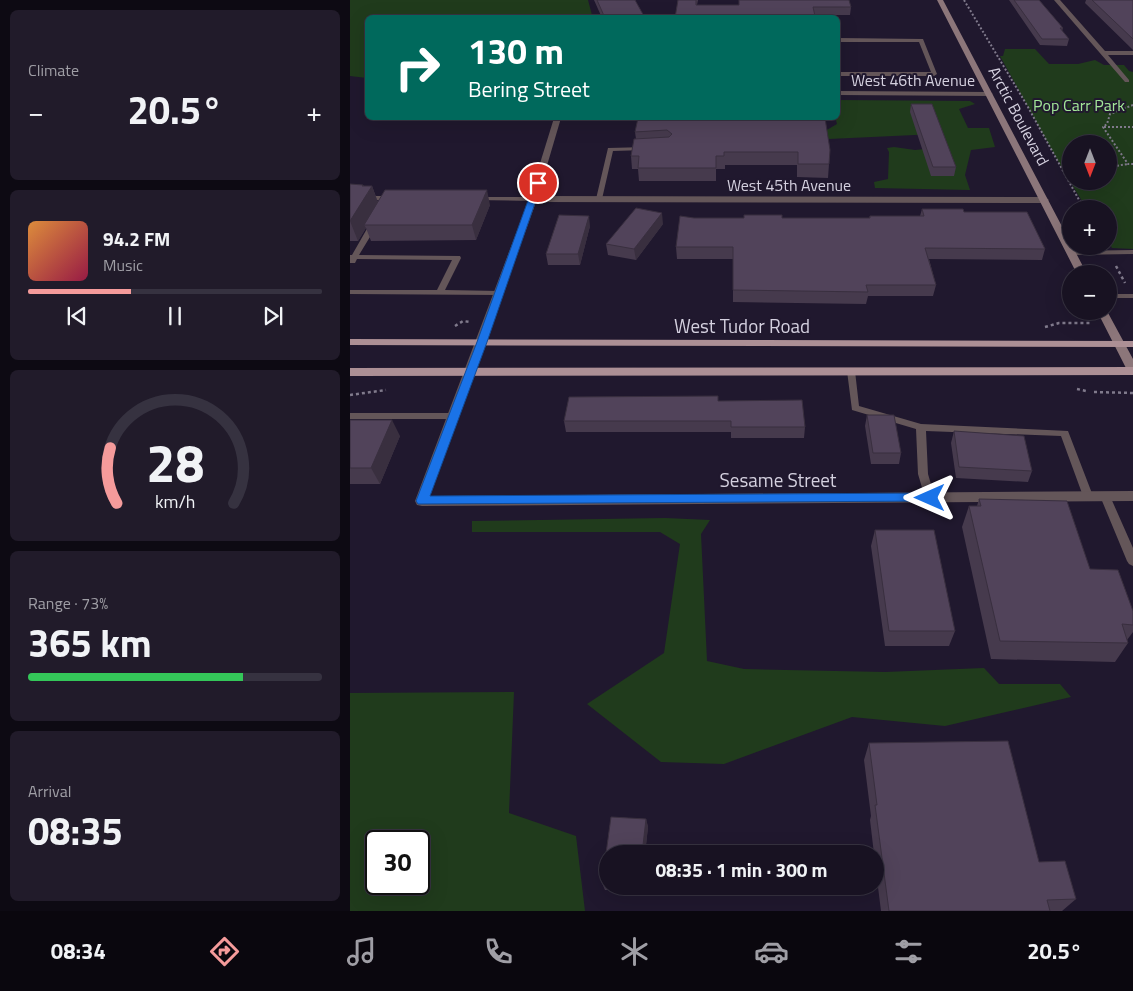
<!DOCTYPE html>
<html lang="en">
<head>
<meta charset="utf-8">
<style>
  body { margin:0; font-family:"Titillium Web",sans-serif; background:#211b2a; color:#f1f3f6; height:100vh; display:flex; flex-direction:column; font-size:19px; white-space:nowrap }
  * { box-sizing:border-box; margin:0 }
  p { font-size:16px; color:#9f9ea5 }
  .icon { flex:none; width:28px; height:28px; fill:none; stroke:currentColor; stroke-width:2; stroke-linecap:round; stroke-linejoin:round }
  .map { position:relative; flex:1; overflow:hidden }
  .details { display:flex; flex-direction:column; gap:10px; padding:10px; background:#0d0a13; width:350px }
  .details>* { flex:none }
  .hud { position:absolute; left:15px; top:15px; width:475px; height:105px; border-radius:8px; box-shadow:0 5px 20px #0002,0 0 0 1px #363240; background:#00695c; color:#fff; overflow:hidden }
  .needle { width:32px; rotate:180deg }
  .controls { position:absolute; left:712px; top:135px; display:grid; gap:10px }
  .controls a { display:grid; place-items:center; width:55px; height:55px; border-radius:50%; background:#181222; box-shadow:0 5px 20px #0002,0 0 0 1px #363240; font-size:25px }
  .speed { position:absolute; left:15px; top:830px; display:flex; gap:10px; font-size:25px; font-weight:700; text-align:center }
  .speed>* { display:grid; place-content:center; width:65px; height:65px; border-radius:50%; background:#181222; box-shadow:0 5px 20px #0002,0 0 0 1px #363240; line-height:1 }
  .speed .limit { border:2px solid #111; border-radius:8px; background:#fff; color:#111 }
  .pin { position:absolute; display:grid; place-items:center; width:42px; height:42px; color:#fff; margin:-21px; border:2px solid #fff; border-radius:50%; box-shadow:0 1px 5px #0007 }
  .me { position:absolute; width:55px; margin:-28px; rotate:270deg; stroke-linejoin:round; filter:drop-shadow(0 0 4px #0008) }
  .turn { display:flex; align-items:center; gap:18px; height:105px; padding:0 20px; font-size:22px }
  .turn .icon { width:65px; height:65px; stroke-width:2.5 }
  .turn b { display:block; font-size:35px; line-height:42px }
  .big { font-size:38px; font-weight:700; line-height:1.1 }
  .details .tile { flex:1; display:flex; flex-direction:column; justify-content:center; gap:8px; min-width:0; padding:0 18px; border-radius:8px; background:#211b2a }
  .details .dial { align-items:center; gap:0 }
  .dial svg { height:130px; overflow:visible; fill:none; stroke:#363240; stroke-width:7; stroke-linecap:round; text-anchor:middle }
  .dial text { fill:#f1f3f6; stroke:none }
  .song { display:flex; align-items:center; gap:15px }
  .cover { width:60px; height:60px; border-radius:8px; background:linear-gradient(135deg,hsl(30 70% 55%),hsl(340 70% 35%)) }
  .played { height:5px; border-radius:2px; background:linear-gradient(90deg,#f59b9b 35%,#363240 35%) }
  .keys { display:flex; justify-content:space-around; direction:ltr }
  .heat { display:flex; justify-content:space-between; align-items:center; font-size:28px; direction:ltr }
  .charge { height:8px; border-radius:4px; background:linear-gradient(90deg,#34c759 73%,#363240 0) }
  .trip { position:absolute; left:249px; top:845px; width:285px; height:50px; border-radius:25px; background:#181222; box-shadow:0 5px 20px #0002,0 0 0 1px #363240; font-weight:700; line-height:50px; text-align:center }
  .tab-bar { display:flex; height:80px; justify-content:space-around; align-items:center; background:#0a070e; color:#9f9ea5 }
  .tab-bar .icon { width:35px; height:35px }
  .tab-bar .on { color:#f59b9b }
  .tab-bar b { font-size:22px; color:#f1f3f6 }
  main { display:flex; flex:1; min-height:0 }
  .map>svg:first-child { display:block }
  .green { fill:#203b1c; fill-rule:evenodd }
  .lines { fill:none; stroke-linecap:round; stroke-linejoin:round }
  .path-far1 { stroke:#807a8c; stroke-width:2; stroke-dasharray:2 2; stroke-linecap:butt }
  .path { stroke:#807a8c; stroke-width:2.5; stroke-dasharray:3 3; stroke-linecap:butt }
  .service { fill:#645659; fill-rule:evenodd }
  .minor { fill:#645659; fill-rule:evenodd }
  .secondary { fill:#8c767a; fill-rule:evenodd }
  .primary { fill:#ac8f95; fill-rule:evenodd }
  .wall { fill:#463a4d }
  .shaded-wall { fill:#392f3f }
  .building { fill:#51435a; stroke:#392f3f }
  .route { fill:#1a73e8; stroke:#114b97 }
  .labels { text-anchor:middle; stroke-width:4; stroke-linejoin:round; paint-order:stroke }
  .far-street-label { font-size:16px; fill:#d4d0df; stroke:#20182e }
  .far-park-label { font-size:16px; fill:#a3e698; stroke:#20182e }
  .street-label { font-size:19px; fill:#d4d0df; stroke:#20182e }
</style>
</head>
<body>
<main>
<section class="details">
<div class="tile"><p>Climate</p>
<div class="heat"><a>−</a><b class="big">20.5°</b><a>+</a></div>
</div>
<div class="tile">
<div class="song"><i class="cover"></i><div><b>94.2 FM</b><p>Music</p></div></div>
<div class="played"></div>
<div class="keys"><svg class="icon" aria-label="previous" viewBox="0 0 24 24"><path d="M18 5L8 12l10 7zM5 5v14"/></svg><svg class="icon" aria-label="pause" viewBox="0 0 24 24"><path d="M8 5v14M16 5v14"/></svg><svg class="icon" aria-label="next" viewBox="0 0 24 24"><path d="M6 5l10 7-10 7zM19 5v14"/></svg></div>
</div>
<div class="tile dial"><svg viewBox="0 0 100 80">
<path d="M14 69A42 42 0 1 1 86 69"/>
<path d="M14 69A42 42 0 0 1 10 35" stroke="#f59b9b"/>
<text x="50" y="56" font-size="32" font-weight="700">28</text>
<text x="50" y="72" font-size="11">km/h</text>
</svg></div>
<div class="tile"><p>Range · 73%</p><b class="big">365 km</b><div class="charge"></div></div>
<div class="tile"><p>Arrival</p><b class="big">08:35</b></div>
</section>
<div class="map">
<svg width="783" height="911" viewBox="0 0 783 911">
  <rect width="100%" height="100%" fill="#20182e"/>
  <path class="green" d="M0,0H238L242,15L245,17L18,18L17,78L0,76Z
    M655,49H685L699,64H728L745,60L754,65H774L779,71L783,72V249L762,248L759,242V209H737L714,172L650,56H653ZM721,144H759V181H721Z
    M488,100L620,101L625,104L609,109L618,128H639L645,147L621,150L615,175L620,190L525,188L524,182L538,179L539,152L537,148L544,147L565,150L596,147L586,134L479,139L475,131L487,124L486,120L475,118H488Z
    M315,518L360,520L351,534L357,661L394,669L535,672L634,668L649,684H710L721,697L595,726L502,717L374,764L311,762L237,704L314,653L330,544L310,532H122V521Z
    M164,692L159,813L226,836L235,911H0V693ZM26,841H69V884H26Z"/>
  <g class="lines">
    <path class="path-far1" d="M614,0L678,107L734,209
      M783,105L760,114L757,124L753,127L778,164H783
      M754,127H783
      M759,167L778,164
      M714,172L721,171"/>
    <path class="path" d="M766,266L775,283
      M105,326L113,321L120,322
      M695,327L709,323H741
      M727,389L736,391
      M744,392L783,393
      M0,395L36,390"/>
    <path class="service" d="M488,38L573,39L587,74L584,76H488V72H581L569,42H488Z
      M297,147V149L295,150L263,151L252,199L247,200L246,199L258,148Z
      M0,196H44L47,198L44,200H0Z
      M126,197H183L186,199L183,201L124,200V198Z
      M22,220L29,222L9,255L110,256L111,258L95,290L149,291L153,293L149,295L0,294V290H87L102,260L7,259L5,263H0V255H2Z
      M783,250V254L721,255L717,253L721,251Z
      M759,294H783V298H759Z
      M501,368L505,371L509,406L571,424L718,431L743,496L742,499H734L733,496L711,436L576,431L578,474L585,498L584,501H576L568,474L566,429L502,410L497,371Z
      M0,413H104L109,416L104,419H0Z
      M755,492L759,493L760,496L783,548V566L779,564L777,561L750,496L751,493Z"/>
    <path class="minor" d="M704,0H710L755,51H783V55H758L779,80V82H775Z
      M488,91L639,92L643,94L639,96L488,95Z
      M204,118H211L188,196L695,197L699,200L695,203L186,202L80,496L783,491V501L72,506L67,505L65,501L179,199Z"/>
    <path class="secondary" d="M587,0H593L737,274H727Z
      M747,311H757L783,359V374L777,370Z"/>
    <path class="primary" d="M0,339L783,341V347L0,345Z
      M783,367V375L0,376V368Z"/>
  </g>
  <path class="wall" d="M244,0H285L295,18H252Z
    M328,0H348L347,5L501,7L500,15H465V18H325Z
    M659,0H689L713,28L712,31L719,39L717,46L690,45Z
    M736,0H783V50L735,3Z
    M561,104L606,167L604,176H581L560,112Z
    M475,118L479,164L478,178L447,177V165H375V169H366V181H289L288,169H282L281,156L286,139L285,132Z
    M0,184L13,185L14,186H22L28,202L140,205L126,240L21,241L16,228L8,241H0Z
    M572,209L614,212L695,249L692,260L579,259L586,285L583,296H518L516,304L383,302V259H327L326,247L344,218H519L520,216H570Z
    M313,224L286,260L258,255L256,244Z
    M240,226L230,265H198L196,254Z
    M368,401L455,427L454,438H381V432H216L214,421Z
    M517,415L551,453L549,464H521L515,426Z
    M0,420L50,436L30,484H0Z
    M604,431L682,471L678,482L606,478L601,443Z
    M629,499L740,569L783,611V632L777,640L778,643L765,662L641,659L612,527L619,506H627Z
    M525,530L605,631L599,646H535L521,546Z
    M519,743L726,899L712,911H531L525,863V854H524L520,820L521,816L514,760Z
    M261,817L296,819L298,827L295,854H258V886H291V891L255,890L252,883Z"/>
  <path class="shaded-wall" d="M13,185L17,195L22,186L29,206L14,225L16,228L8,241L0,221Z
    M137,190L140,205L126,240L122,225Z
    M312,213L313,224L286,260L284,249Z
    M239,216L240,226L230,265L228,254Z
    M42,420L50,436L30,484L21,468Z
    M296,819L298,827L295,854H292Z"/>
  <path class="building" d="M247,0H285L295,18H255Z
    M328,0H346V5H389V0H499L501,7H463L465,16L413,17V18H325Z
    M664,0H689L713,28H710L719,39H692Z
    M742,0H783V39Z
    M561,104H582L606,167H583Z
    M288,118H475L480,150L479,164H448V152H374V156H366V168H288L289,156H281L284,139L319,137L322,134L317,130L285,132Z
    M0,184L13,185L12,186H22L0,221Z
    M35,190H137L122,225H14Z
    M286,208L312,213L284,249L256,244Z
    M572,209H613L614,212H677L695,249L575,248L586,285H516L518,292L383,290V247H326L330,216L344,218H394V215H432V218H520V216H574Z
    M209,215L239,216L228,254H196Z
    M368,396V401L452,400L455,427H381V421H214L219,397Z
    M517,415H544L551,453H523Z
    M0,420H42L21,468H0Z
    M604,431L674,436L682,471L609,467Z
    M629,499L717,501L740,569L768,570L783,611V625L772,624L778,643L650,641L619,506H631Z
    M525,530H584L605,631H539Z
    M658,741L689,862L715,861L726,899L697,900L700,911H539L525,805H527L519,743Z
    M261,817L296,819L292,854H258V883H252Z"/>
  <path class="route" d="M185,181L192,183L137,342L80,496L580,493L584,494L586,498L584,501L68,504L66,501L127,342Z"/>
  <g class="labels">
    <g class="far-street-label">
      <text x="563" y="86">West 46th Avenue</text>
      <text transform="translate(669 116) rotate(62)" y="6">Arctic Boulevard</text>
      <text x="439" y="191">West 45th Avenue</text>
    </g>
    <g class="far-park-label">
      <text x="729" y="111">Pop Carr Park</text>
    </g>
    <g class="street-label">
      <text x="392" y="333">West Tudor Road</text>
      <text x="428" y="487">Sesame Street</text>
    </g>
  </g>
</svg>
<div class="controls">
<a><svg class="needle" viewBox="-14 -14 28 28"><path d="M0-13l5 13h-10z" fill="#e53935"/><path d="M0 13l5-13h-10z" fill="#9f9ea5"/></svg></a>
<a>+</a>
<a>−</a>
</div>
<div class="speed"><div class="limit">30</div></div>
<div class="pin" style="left:188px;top:183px;background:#d93025"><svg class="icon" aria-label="arrive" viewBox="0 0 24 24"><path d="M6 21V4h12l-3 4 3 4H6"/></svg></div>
<svg class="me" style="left:580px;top:498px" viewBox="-20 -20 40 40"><path d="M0-17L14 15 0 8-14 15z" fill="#1a73e8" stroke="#fff" stroke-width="4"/></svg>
<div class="trip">08:35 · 1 min · 300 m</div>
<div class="hud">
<div class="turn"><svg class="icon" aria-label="right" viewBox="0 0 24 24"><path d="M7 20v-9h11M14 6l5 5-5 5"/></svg><div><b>130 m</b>Bering Street</div></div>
</div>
</div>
</main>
<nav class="tab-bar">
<b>08:34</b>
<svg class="icon on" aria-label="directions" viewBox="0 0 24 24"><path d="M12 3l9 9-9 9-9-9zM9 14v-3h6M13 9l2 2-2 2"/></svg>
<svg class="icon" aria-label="music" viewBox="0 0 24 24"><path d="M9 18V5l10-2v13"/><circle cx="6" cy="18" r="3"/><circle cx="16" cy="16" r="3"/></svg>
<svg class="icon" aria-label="phone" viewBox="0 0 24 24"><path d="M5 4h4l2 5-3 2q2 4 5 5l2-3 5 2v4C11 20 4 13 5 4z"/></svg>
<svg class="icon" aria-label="climate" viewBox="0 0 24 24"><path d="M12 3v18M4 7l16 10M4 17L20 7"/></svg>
<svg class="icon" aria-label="car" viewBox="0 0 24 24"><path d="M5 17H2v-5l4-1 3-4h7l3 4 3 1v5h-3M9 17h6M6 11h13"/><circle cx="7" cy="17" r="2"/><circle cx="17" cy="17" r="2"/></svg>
<svg class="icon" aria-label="filters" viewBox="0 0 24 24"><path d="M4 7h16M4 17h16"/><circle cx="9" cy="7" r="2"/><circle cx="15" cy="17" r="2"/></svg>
<b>20.5°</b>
</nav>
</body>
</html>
